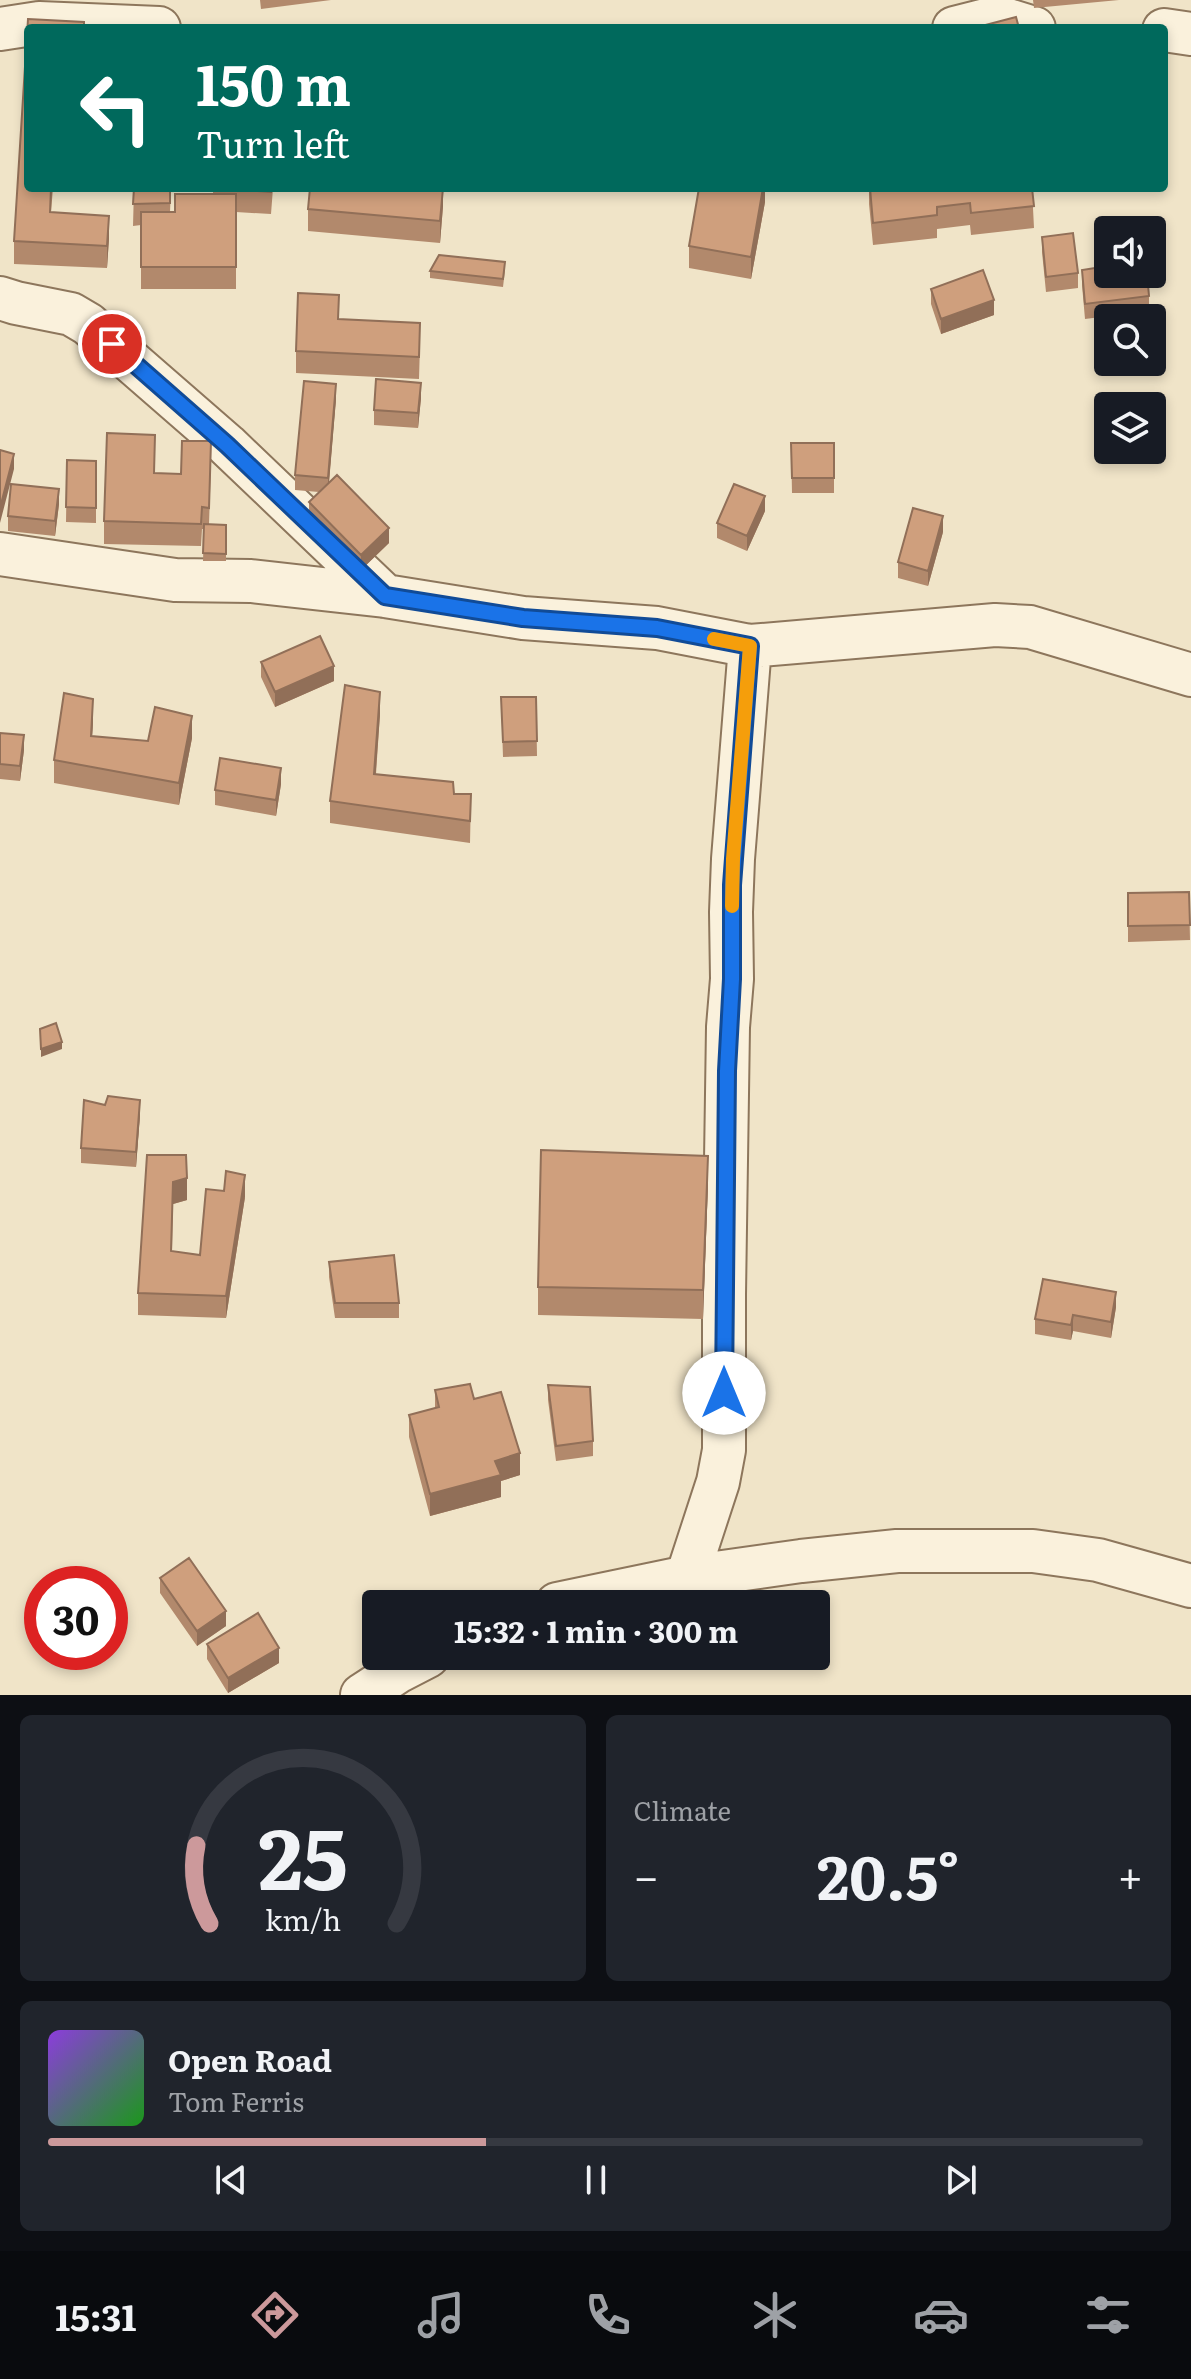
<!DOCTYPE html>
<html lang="en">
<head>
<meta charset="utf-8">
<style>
  body { margin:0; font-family:Literata,serif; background:#20242c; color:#f1f3f6; height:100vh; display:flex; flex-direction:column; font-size:30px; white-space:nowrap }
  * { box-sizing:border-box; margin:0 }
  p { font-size:26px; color:#9ea1a6 }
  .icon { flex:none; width:44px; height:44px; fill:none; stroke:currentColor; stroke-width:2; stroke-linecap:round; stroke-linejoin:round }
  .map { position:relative; height:1695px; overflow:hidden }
  .sheet { display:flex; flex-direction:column; gap:20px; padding:20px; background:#0d0f14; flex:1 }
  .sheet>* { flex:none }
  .banner { position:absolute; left:24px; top:24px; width:1144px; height:168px; border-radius:8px; box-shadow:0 4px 12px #0003; background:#00695c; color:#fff; overflow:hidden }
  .fabs { position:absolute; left:1094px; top:216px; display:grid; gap:16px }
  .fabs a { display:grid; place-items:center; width:72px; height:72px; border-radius:8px; background:#171b24; box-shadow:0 4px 12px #0003; font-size:40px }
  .speed { position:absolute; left:24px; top:1566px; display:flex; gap:16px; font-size:40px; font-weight:700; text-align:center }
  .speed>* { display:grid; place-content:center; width:104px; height:104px; border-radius:50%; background:#171b24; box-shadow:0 4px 12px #0003; line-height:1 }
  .speed .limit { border:12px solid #d22; background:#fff; color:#111 }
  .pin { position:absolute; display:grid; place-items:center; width:68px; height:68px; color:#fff; margin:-34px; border:4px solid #fff; border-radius:50%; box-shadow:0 2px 8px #0007 }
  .me { position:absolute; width:88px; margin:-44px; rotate:0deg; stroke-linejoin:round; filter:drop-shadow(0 0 6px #0008) }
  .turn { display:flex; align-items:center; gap:28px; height:168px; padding:0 40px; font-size:36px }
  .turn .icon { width:104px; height:104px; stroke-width:2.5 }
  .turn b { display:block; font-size:56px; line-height:68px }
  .big { font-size:60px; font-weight:700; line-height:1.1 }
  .sheet .card { flex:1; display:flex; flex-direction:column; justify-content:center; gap:12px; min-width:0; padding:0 28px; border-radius:12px; background:#20242c }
  .sheet .dial { align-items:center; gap:0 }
  .dial svg { height:208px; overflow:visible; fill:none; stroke:#363941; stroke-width:7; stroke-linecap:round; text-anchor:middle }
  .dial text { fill:#f1f3f6; stroke:none }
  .song { display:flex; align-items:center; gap:24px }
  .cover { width:96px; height:96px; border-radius:12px; background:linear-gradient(135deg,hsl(270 70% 55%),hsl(120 70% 35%)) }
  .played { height:8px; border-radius:4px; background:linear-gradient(90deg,#cc999b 40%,#363941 40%) }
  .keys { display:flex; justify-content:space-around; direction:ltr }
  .heat { display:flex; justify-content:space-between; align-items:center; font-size:44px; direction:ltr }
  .sheet .tiles { flex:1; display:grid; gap:20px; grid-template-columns:1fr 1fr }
  .card:last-child { grid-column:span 2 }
  .trip { position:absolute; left:362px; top:1590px; width:468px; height:80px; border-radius:8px; background:#171b24; box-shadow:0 4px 12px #0003; font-weight:700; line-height:80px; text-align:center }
  .tab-bar { display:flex; height:128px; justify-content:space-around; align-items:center; background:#090b0e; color:#9ea1a6 }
  .tab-bar .icon { width:56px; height:56px }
  .tab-bar .on { color:#cc999b }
  .tab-bar b { font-size:36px; color:#f1f3f6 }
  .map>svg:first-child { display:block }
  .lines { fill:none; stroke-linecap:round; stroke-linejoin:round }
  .minor-casing { stroke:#8d765c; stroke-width:46 }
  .minor { stroke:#faf1dc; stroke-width:42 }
  .wall { fill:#b2896c }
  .shaded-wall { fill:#916f58 }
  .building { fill:#cf9f7d; stroke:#916f58; stroke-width:2 }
  .route-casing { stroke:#114b97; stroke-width:20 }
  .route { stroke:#1a73e8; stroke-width:14 }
  .slow { stroke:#f59e0b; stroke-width:14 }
</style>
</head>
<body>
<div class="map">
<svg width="1191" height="1695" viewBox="0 0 1191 1695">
  <rect width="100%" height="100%" fill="#f0e4c8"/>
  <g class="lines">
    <defs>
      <path id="minor" d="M954,28L998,17L1034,28
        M0,29L39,23L159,28
        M1164,30L1191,34
        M0,298L16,303L71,314L88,324L227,445L385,596
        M0,554L175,580L251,581L385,596L523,618L657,628L750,646L995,625L1030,627L1191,675
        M687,1577L801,1561L897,1551H1033L1098,1560L1191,1586
        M557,1604L687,1577L718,1482L724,1450V1294L728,1027L732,979L731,912L733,859L750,646
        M362,1695L399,1671L428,1656"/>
    </defs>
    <use href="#minor" class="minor-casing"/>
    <use href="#minor" class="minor"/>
  </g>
  <path class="wall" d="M260,0H331L261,9Z
    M1033,0H1119L1034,8Z
    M28,28V188H53L51,212L109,238L107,268L14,264V241Z
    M134,188H171L170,212H175L213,194V188H273L271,214L236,212V289H141V225L133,226Z
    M765,188V202L751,279L689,268V246Z
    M869,188H1032L1034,228L971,235L970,225L937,229V238L873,245L869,204Z
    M443,206L440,243L308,231V209Z
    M1042,237L1078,273V288L1046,292L1042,252Z
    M505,270L503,287L430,278V271Z
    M1082,270L1149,296V311L1085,319L1082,285Z
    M931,289L994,315L941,334L931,304Z
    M339,319L420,345L419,379L296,373V351Z
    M421,398L418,428L374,425V410Z
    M336,399L329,483L389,543L361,570L309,517V502L319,492L295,490V475Z
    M791,443H834V493H792Z
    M67,460L96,461V523L66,522Z
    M211,463L209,524L226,525V561H203L204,529H202L201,546L104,544V521L155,473L181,474Z
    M59,504L55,536L8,531V516Z
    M765,511L747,551L717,538V523Z
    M943,532L928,586L898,578V562Z
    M261,662L334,681L275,707L261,677Z
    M501,697H536L537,756L503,757Z
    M380,714L376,774L454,794H471L470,843L330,823V801Z
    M93,721L92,736L148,741L192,738L179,805L54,783V760Z
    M0,733L24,750L20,781L0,779Z
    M281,784L276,816L215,805V790Z
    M1189,892L1190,940L1128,942V893Z
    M140,1115L136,1167L81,1163V1148Z
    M147,1155L187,1200L173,1204L172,1252L200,1255L245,1197L226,1318L138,1315V1293Z
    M708,1184L703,1319L538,1315V1287Z
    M329,1262L399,1303V1318H335L329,1277Z
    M1116,1307L1111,1338L1073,1331L1071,1340L1035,1334V1319Z
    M548,1385L593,1441V1456L556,1461L548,1400Z
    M435,1390L474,1399L520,1475L501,1481V1497L430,1516L409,1437V1415L435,1408Z
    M160,1578L226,1626L197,1646L160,1593Z
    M207,1644L279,1663L228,1693L207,1659Z"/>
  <path class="shaded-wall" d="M443,188V206L440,243V221Z
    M763,188H765V202L751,279V257Z
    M109,216V238L107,268V246Z
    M994,300V315L941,334V319Z
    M421,383V398L418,428V413Z
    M336,384V399L328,493V478Z
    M14,454V469L0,523V508Z
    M59,489V504L55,536V521Z
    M765,496V511L747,551V536Z
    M943,516V532L928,586V571Z
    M389,528V543L361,570V555Z
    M334,666V681L275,707V692Z
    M380,692V714L374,796V774Z
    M93,699V721L91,758V736Z
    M192,716V738L179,805V783Z
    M24,735V750L20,781V766Z
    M281,768V784L276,816V800Z
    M62,1042V1049L41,1057V1049Z
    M140,1100V1115L136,1167V1152Z
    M708,1156V1184L703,1319V1290Z
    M245,1175V1197L226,1318V1296Z
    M187,1178V1200L173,1204V1182Z
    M1116,1292V1307L1111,1338V1322Z
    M1073,1315V1331L1071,1340V1325Z
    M520,1453V1475L501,1481V1497L430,1516V1494L495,1461Z
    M226,1611V1626L197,1646V1631Z
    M279,1648V1663L228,1693V1678Z"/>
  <path class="building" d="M1016,17L1019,28H974Z
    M28,19L84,22V28H28V188H51L50,212L109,216L107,246L14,241Z
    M134,188H170V203L133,204Z
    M213,188H271V192Z
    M310,188H443L440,221L308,209Z
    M699,188H763L751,257L689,246Z
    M870,188H1032L1034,206L971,213L970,203L937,207V215L873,223Z
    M175,194H236V267H141V212H175Z
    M1073,233L1078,273L1046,277L1042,237Z
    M439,255L505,262L503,279L430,271Z
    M1108,266V274H1147L1149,296L1085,304L1082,270Z
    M983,270L994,300L941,319L931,289Z
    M298,293L339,295L338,319L420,323L419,357L296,351Z
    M376,379L421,383L418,413L374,410Z
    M304,381L336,384L328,478L295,475Z
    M107,433L155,435L154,473L181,474L182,441H211L209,508L202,507L201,524L104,521Z
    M791,443H834V478H792Z
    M0,450L14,454L0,508Z
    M67,460L96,461V508L66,507Z
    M337,475L389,528L361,555L309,502Z
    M11,484L59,489L55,521L8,516Z
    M734,484L765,496L747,536L717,523Z
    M913,508L943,516L928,571L898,562Z
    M204,524L226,525V554L203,553Z
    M320,636L334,666L275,692L261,662Z
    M345,685L380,692L374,774L453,782L454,794H471L470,821L330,801Z
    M64,693L93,699L91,736L148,741L155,707L192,716L179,783L54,760Z
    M501,697H536L537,741L503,742Z
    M0,733L24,735L20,766L0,764Z
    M220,758L281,768L276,800L215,790Z
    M1189,892L1190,925L1128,926V893Z
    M56,1023L62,1042L41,1049L40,1029Z
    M108,1096L140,1100L136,1152L81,1148L84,1100L105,1105Z
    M541,1150L708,1156L703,1290L538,1287Z
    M147,1155H186L187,1178L173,1182L171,1251L200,1255L206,1189L224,1191L226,1171L245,1175L226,1296L138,1293Z
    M394,1255L399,1303H335L329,1262Z
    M1043,1279L1116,1292L1111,1322L1073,1315L1071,1325L1035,1319Z
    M470,1384L474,1399L501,1392L520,1453L495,1461L501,1475L430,1494L409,1415L439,1407L435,1390Z
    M548,1385L590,1387L593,1441L556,1446Z
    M189,1558L226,1611L197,1631L160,1578Z
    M258,1613L279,1648L228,1678L207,1644Z"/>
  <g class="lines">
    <defs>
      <path id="route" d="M112,344L227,445L385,596L523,618L657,628L750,646L732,885V979L727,1071L724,1393"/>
    </defs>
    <use href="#route" class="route-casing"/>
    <use href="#route" class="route"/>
    <path class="slow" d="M714,639L750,646L733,859L732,906"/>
  </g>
</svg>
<div class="fabs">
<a><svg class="icon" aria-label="sound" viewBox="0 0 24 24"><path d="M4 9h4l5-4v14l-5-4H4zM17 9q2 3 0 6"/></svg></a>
<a><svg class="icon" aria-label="search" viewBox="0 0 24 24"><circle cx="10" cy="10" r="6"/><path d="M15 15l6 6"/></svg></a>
<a><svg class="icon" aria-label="layers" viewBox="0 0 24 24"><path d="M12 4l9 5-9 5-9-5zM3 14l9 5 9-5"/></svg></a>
</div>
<div class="speed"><div class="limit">30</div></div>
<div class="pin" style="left:112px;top:344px;background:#d93025"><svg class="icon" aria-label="arrive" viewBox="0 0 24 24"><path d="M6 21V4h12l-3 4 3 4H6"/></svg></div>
<svg class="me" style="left:724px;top:1393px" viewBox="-20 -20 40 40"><circle r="19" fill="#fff"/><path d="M0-13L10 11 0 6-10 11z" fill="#1a73e8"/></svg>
<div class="trip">15:32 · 1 min · 300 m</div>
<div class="banner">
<div class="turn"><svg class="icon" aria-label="left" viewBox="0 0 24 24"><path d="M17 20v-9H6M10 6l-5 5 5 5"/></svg><div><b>150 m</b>Turn left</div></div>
</div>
</div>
<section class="sheet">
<div class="tiles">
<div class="card dial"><svg viewBox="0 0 100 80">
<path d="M14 69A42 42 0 1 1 86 69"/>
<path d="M14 69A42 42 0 0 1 9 39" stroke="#cc999b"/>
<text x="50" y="56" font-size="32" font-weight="700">25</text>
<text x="50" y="72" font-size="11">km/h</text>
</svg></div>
<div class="card"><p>Climate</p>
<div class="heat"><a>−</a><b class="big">20.5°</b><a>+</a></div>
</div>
<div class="card">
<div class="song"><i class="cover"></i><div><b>Open Road</b><p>Tom Ferris</p></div></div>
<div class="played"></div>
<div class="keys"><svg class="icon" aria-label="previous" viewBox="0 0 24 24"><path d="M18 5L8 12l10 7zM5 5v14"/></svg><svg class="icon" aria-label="pause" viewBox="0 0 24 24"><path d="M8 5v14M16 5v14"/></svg><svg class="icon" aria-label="next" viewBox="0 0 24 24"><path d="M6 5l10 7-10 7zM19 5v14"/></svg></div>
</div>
</div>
</section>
<nav class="tab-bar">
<b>15:31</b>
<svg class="icon on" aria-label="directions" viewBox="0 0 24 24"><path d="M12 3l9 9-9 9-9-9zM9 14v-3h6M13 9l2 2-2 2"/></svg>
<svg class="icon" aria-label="music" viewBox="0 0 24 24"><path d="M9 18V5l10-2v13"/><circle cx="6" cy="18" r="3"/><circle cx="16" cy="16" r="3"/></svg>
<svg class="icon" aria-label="phone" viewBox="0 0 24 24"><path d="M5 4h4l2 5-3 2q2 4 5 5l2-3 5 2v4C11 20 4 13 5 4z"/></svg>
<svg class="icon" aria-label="climate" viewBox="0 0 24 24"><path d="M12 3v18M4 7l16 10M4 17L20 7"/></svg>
<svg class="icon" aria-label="car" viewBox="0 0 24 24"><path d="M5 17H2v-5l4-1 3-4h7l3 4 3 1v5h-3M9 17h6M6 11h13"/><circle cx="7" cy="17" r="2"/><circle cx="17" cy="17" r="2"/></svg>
<svg class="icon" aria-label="filters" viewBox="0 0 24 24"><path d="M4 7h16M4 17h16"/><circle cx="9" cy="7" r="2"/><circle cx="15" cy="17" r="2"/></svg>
</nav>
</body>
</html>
